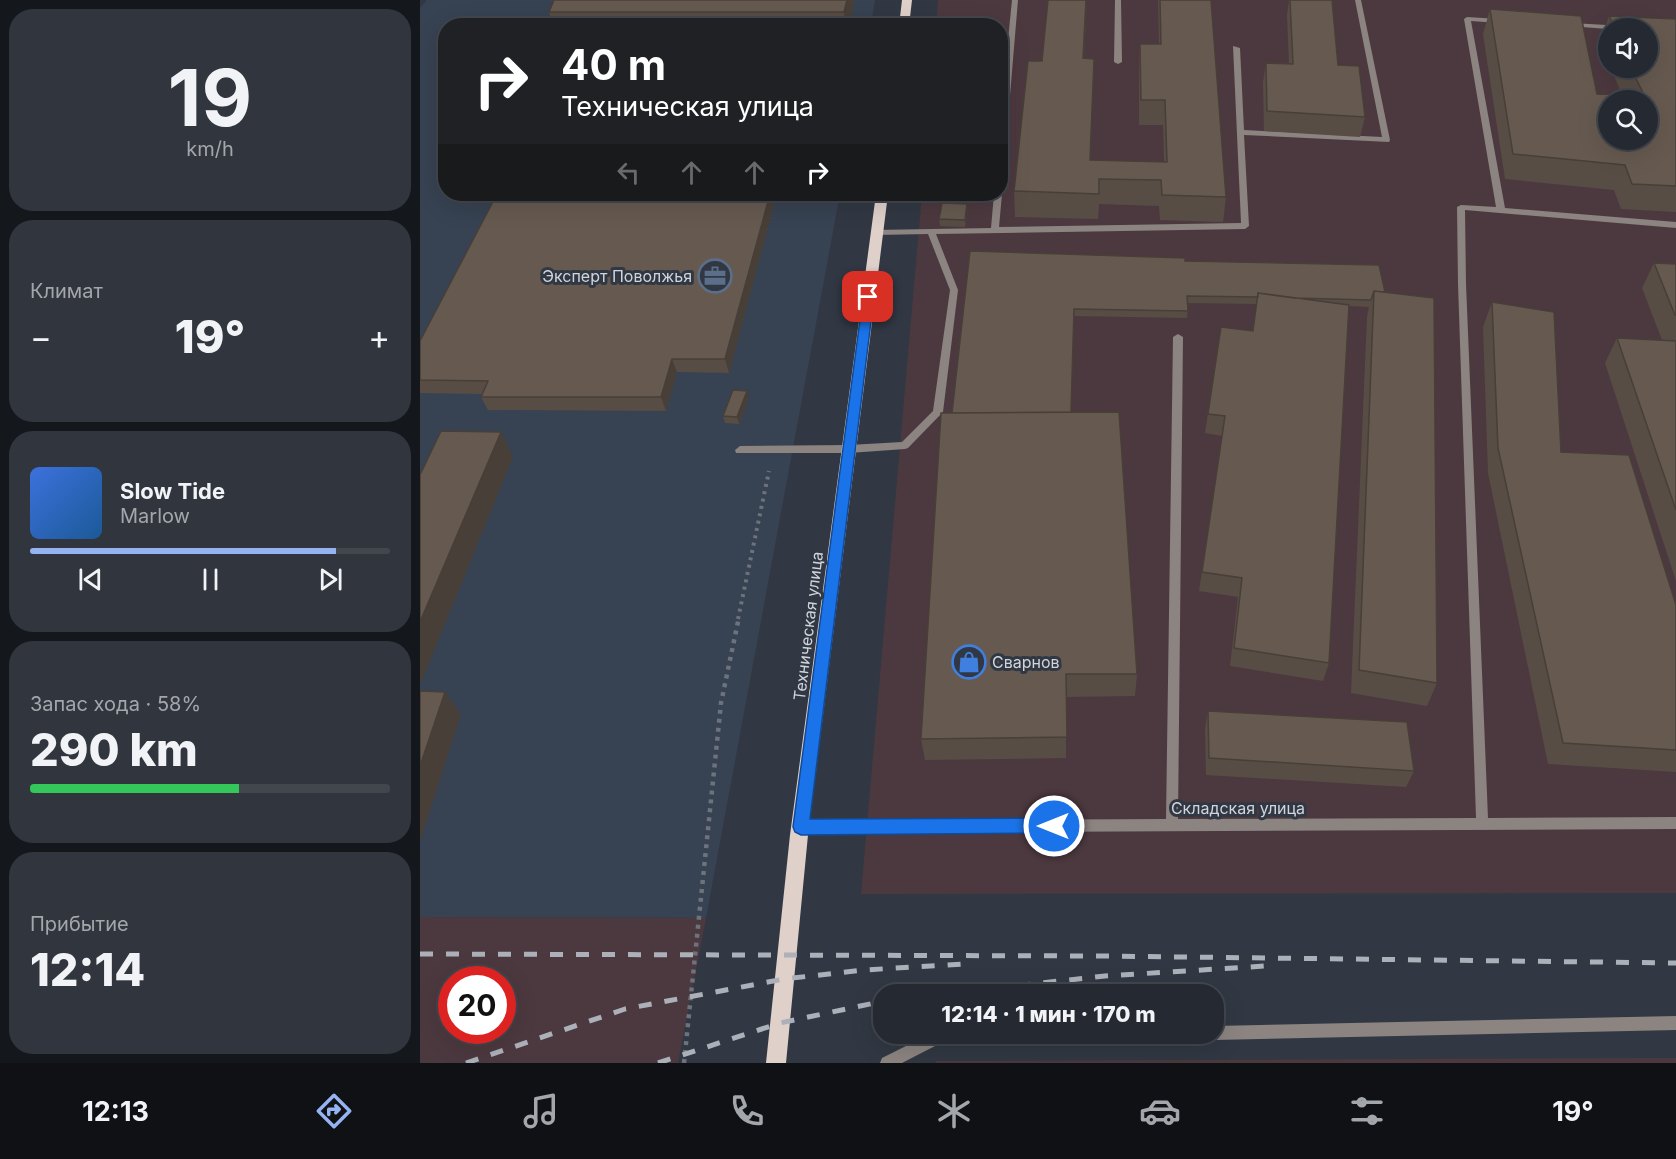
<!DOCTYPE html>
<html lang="ru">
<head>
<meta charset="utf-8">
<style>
  body { margin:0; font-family:Inter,sans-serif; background:#31363e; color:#f1f3f6; height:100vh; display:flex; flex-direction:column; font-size:22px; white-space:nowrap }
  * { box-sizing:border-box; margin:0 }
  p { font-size:20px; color:#a3a7ac }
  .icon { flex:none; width:33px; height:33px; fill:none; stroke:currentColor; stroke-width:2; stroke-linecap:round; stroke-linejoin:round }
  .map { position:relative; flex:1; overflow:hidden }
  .sheet { display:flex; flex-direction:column; gap:9px; padding:9px; background:#14171c; width:420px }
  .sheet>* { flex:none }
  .top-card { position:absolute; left:18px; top:18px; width:570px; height:183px; border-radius:24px; box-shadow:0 6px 24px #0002,0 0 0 2px #42464d; background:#202124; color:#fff; overflow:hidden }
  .fabs { position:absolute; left:1178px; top:18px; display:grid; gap:12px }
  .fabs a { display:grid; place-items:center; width:60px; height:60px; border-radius:50%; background:#252a32; box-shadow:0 6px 24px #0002,0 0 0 2px #42464d; font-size:30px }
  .speed { position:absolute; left:18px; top:966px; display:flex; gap:12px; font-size:30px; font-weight:700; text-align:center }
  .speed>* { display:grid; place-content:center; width:78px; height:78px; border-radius:50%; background:#252a32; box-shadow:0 6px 24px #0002,0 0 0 2px #42464d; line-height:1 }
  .speed .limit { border:9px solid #d22; background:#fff; color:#111 }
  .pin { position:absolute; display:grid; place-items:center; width:51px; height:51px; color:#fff; margin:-26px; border-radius:12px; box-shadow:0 3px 9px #0006 }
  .me { position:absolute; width:66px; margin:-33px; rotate:270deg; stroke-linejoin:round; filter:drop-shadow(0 0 4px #0008) }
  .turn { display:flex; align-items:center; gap:21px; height:126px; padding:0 24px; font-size:27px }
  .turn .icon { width:78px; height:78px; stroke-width:2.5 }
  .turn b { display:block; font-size:42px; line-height:51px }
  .lanes { display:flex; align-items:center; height:57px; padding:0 24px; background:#0003; justify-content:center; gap:30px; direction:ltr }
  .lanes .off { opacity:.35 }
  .big { font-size:45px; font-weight:800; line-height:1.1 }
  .sheet .tile { flex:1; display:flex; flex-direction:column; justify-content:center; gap:9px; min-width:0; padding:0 21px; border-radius:24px; background:#31363e }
  .sheet .dial { align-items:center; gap:0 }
  .dial b { font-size:78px; line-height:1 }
  .song { display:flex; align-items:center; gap:18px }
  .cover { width:72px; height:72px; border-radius:9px; background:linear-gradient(135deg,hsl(220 70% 55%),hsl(210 70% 35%)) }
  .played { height:6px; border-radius:3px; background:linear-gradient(90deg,#95b2f1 85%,#42464d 85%) }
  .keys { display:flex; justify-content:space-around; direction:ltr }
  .heat { display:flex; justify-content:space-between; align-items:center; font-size:33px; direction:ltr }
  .charge { height:9px; border-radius:4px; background:linear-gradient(90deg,#34c759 58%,#42464d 0) }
  .trip { position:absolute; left:453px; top:984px; width:351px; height:60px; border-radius:24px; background:#252a32; box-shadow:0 6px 24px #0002,0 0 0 2px #42464d; font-weight:800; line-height:60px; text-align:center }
  .tabs { display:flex; height:96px; justify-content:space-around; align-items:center; background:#0f1114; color:#a3a7ac }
  .tabs .icon { width:42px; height:42px }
  .tabs .selected { color:#95b2f1 }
  .tabs b { font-size:27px; color:#f1f3f6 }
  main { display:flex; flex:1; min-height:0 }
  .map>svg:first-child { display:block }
  .built { fill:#374252 }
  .industrial { fill:#4c393f; fill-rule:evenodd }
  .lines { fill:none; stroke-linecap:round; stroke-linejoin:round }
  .path-far1 { stroke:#6d737c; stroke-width:4; stroke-dasharray:3 4.5; stroke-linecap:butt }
  .path { stroke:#6d737c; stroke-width:4.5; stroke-dasharray:4 5; stroke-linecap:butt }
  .minor { fill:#8b8481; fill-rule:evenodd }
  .major { fill:#dfd0ca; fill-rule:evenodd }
  .rail { stroke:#acb1b9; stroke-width:5; stroke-dasharray:13 13; stroke-linecap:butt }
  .wall { fill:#584d45 }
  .shaded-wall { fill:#473f38 }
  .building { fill:#665a50; stroke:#473f38; stroke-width:1.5; fill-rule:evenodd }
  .route { fill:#1a73e8; stroke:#114b97; stroke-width:1.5 }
  .labels { text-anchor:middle; stroke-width:6; stroke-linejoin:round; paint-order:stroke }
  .poi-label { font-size:16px; fill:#d0d5dc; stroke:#313843; text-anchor:end }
  .street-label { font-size:16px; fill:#d0d5dc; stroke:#313843 }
</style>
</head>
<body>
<main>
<section class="sheet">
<div class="tile dial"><b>19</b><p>km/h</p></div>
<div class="tile"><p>Климат</p>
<div class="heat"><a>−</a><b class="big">19°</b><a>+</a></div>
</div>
<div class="tile">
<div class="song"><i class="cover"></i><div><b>Slow Tide</b><p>Marlow</p></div></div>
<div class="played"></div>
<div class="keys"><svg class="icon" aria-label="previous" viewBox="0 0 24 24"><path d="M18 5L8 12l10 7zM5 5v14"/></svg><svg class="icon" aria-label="pause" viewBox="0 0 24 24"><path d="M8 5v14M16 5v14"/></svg><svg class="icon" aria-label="next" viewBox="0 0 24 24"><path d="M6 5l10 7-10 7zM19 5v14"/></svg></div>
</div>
<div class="tile"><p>Запас хода · 58%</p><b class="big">290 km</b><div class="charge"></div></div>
<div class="tile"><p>Прибытие</p><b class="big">12:14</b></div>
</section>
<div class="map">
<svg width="1256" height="1063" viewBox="0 0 1256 1063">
  <rect width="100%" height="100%" fill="#313843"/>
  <path class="built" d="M7,0H455L451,25L26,26V194H420L286,918L0,917V8Z"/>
  <path class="industrial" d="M518,0H1256V893L441,894L502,194H580V26L516,25ZM1188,28H1227V68H1188ZM1188,100H1227V140H1188Z
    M0,917L286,918L258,1063H0ZM32,980H82V1030H32Z
    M1256,1058V1063H516V1061Z"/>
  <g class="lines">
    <path class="path-far1" d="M318,619L349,471"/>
    <path class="path" d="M264,1063L301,703L319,617"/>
    <path class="minor" d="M592,0H598L584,167L580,169V119Z
      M695,0H701L702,62L698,64L694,62Z
      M935,0H941L970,140L969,142L824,135L829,226L825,229L516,234L538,290L523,412L488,448L485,449L429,453H316L315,450L320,446L429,445L482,442L513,411L530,290L508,234L457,235L454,234V230L571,228L574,194L580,192L582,194L579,227L821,223L813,46L820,48L824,130L962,137Z
      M1047,17L1079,19L1082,21L1079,23L1051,21L1085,208L1256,222V228L1045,210L1046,284L1068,818L1256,817V829L381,833L377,831L375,827L377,823L381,821L746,819L753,337L758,334L763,337L758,819L1056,818L1038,284L1037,207L1041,205L1076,207L1044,19Z
      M1151,23L1205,26L1208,28L1188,29L1149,26V24Z
      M1256,1016V1030L794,1040L789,1038L787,1034H794V1026Z
      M510,1034H784L782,1039L777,1041L515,1046L482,1063H460L462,1058Z"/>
    <path class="major" d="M482,0H492L489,26H479Z
      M456,194H468L388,835L366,1063H346L370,835Z"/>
    <path class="rail" d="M0,954L682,956L1256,963
      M520,994L685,976L845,966
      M46,1063L205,1009L364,979L444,970L544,964
      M238,1063L360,1023L464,1001"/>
  </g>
  <path class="wall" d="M628,0H667L664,58L671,160L744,162L743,125H719V68L720,44H739L738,0H791L806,197L803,222L740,220L739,206L679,204L678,219L595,217L594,191L622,61Z
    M869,0H912L918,65L945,117L940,137L844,131L843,82L846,63L869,64L867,15Z
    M434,3L430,26H133L129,12Z
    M1070,9L1177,94L1202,95L1191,68H1227V28H1188V60L1180,41L1189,16L1256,19V212L1201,209L1194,190L1085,179L1063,34Z
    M357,194L309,373L257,372L246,411L68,410L61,397L62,394L0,393V341Z
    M547,204L548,211L545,227L520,226L519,219Z
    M550,251L765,261L959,265L1017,683L1007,706L931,693L947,317L949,307L929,306L909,663L903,681L810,666L818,597L779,591L802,436L785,433L801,327L833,331L837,304L768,303L767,318L654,316L651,412L717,674L715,696L646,697V758L505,760L501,739L532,413Z
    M1234,263L1256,264V581L1185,363L1197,338L1242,340L1222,288Z
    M1072,302L1141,452L1256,605V772L1128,764L1068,473L1063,327Z
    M329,398L319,424L305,423L303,416Z
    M788,711L994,771L986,787L786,775L785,728Z"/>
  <path class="shaded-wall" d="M427,0H434V3L430,26H426L424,12Z
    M666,0H667L662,83L663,58Z
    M350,194H357L309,373L305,359Z
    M547,204L548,211L545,227V220Z
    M252,359L257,372L246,411L241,397Z
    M327,391L329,398L319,424L317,417Z
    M81,432L93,457L0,685V622Z
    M25,692L41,714L0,842V766Z"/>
  <path class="building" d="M134,0H427L424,12H129Z
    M628,0H666L663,58L674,59L670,160L747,162L745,100H721L720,44H741L740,0H791L806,197L742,195L741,180L679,179V194L594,191L608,61H622Z
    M870,0H912L918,65L939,66L945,117L847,111L846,63L873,64Z
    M1070,9L1161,16L1177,94L1224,95L1211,68H1227V28H1195L1189,16L1256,19V186L1212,184L1205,165L1093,154ZM1188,100H1227V140H1188Z
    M77,194H350L305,359H252L241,397H61L68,381L0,380V341Z
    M522,203L547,204L545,220L519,219Z
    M550,251L765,258V261L959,265L965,292L954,291L951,300L874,298L838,293V297L767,296L768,311L654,309L651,412L532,413Z
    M1234,263L1256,264V315H1255Z
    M954,291L1014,298L1017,683L939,670Z
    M838,293L929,305L909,663L814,648L822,578L782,572L805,416L788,414L801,327L833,331Z
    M1072,302L1134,312L1141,452L1209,455L1256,605V750L1143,743L1078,448Z
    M1197,338L1256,341V510Z
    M313,390L327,391L317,417L303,416Z
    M699,412L717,674H646L647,737L501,739L521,413Z
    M21,431L81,432L0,622V475Z
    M0,691L25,692L0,766Z
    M788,711L987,722L994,771L789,758Z"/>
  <path class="route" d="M448,294L454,297L390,819L634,818L640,820L642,826L640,831L634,833L381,835L375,832L373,827L443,297Z"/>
  <defs>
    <symbol id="office-ring" viewBox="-11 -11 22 22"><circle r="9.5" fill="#313843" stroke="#5c6f8a" stroke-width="1.5"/><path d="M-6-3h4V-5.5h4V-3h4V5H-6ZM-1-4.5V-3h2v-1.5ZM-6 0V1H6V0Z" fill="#5c6f8a"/></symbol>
    <symbol id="shop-ring" viewBox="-11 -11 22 22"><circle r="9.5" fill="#313843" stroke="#3f7fe0" stroke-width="1.5"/><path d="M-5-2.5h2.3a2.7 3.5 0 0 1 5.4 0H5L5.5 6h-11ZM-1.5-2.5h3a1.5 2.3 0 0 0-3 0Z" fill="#3f7fe0"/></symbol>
  </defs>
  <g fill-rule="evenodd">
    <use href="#office-ring" x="276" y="257" width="38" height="38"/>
    <use href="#shop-ring" x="530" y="643" width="38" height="38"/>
  </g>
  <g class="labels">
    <g class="poi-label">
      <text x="272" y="282">Эксперт Поволжья</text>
      <text x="572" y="668" text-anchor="start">Сварнов</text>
    </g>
    <g class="street-label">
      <text transform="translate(388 626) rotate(-83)" y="6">Техническая улица</text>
      <text x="818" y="814">Складская улица</text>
    </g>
  </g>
</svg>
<div class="fabs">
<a><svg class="icon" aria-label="sound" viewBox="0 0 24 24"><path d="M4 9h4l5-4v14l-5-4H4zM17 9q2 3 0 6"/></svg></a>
<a><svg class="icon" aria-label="search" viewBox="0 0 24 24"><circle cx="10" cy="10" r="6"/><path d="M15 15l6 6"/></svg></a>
</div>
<div class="speed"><div class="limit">20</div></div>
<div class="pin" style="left:448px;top:297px;background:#d93025"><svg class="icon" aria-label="arrive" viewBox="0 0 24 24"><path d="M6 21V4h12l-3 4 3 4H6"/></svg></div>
<svg class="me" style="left:634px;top:826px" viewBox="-20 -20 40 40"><circle r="17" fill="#1a73e8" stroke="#fff" stroke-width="3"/><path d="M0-11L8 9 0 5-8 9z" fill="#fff"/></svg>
<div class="trip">12:14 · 1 мин · 170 m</div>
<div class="top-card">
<div class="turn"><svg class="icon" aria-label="right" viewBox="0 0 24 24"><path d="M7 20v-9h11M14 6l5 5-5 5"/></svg><div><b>40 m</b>Техническая улица</div></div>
<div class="lanes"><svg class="icon off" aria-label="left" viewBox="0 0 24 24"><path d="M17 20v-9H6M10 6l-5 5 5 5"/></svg><svg class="icon off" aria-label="ahead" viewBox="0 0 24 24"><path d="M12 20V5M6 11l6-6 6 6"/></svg><svg class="icon off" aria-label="ahead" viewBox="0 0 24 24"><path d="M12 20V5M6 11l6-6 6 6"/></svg><svg class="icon" aria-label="right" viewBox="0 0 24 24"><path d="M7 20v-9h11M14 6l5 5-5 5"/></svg></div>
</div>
</div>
</main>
<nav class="tabs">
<b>12:13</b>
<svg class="icon selected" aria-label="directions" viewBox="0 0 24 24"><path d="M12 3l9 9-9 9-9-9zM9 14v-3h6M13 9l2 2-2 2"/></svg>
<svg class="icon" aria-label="music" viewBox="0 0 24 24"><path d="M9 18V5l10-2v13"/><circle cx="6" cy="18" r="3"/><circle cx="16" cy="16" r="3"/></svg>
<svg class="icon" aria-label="phone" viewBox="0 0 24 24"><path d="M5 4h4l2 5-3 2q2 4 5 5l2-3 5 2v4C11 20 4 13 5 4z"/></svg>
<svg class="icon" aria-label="climate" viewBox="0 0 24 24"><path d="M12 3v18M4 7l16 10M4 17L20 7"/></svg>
<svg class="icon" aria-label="car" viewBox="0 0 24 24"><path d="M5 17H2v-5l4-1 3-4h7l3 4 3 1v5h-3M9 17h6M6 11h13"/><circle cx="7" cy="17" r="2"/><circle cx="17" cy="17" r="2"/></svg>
<svg class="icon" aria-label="filters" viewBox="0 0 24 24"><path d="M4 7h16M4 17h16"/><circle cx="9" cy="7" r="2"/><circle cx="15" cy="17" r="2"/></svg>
<b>19°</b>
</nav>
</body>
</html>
